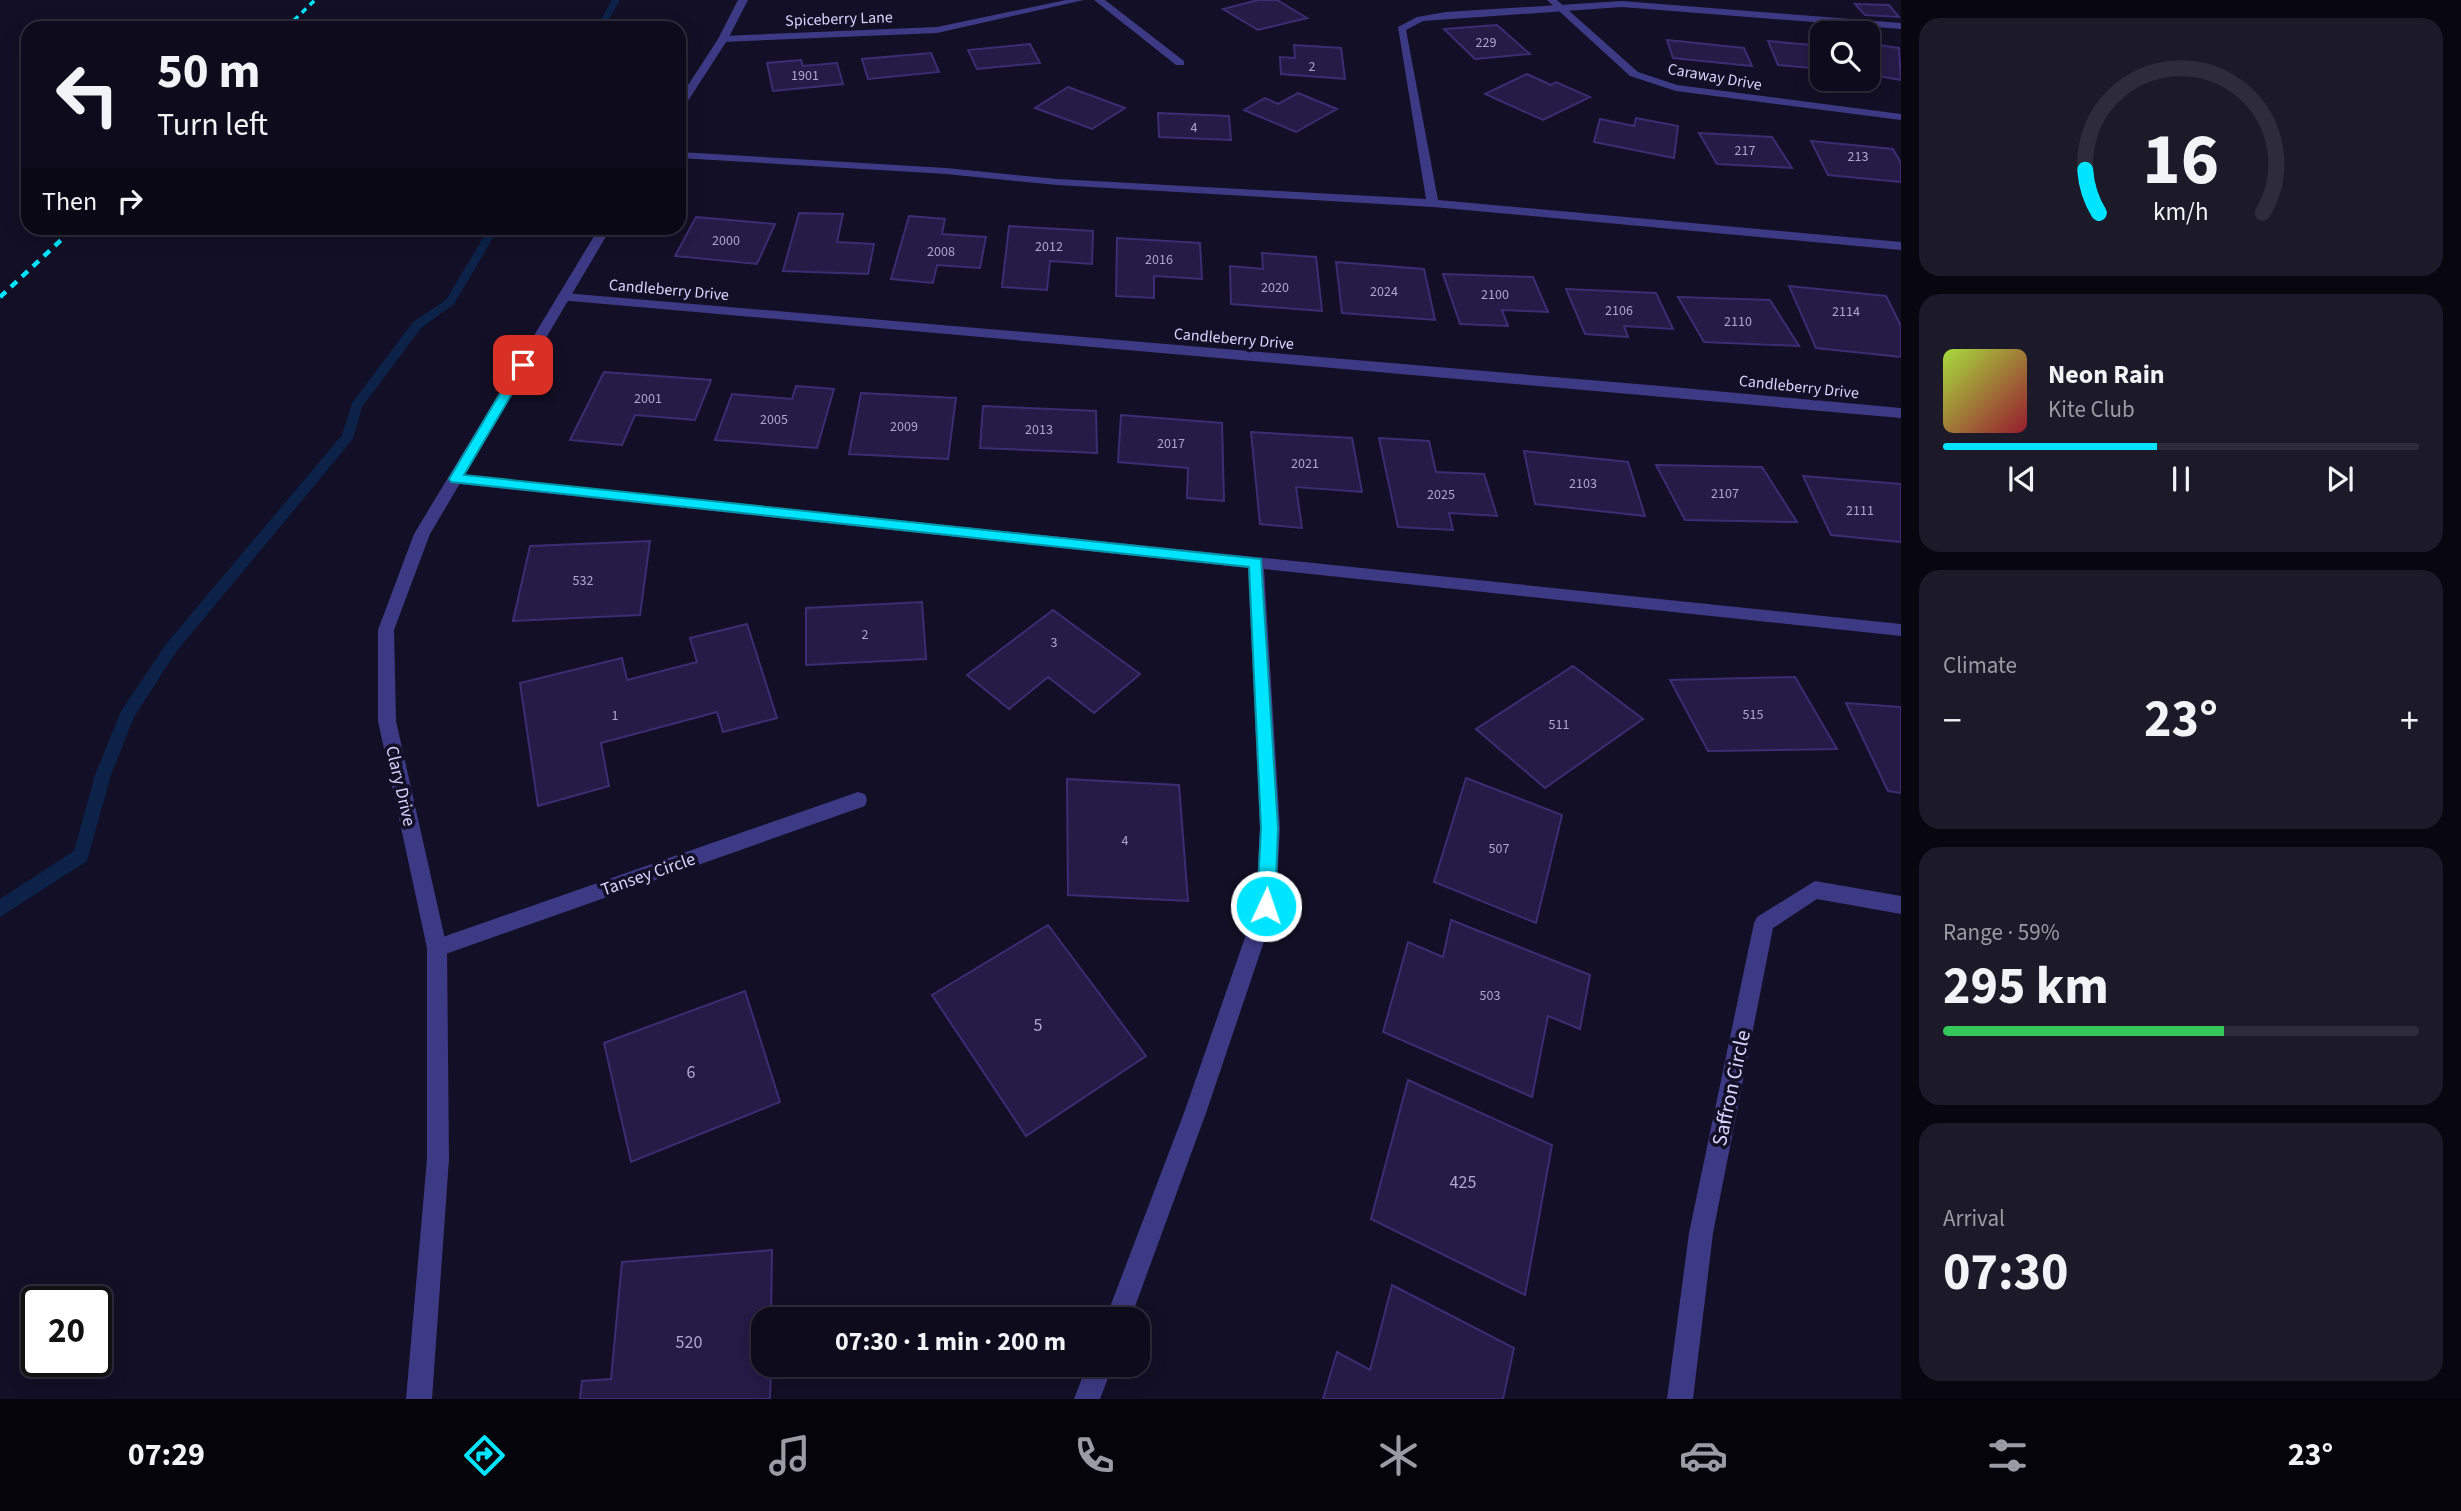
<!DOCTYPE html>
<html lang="en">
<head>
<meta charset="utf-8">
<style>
  body { margin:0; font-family:"Source Sans 3",sans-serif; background:#1c1929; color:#f1f3f6; height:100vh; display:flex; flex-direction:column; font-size:26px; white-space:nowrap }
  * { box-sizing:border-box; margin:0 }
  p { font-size:23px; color:#9b9ba3 }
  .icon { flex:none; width:38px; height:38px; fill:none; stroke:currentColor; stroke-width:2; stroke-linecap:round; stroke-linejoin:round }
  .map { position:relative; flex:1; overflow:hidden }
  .drawer { display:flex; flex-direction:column; gap:18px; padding:18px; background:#08060f; width:560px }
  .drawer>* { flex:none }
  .hud { position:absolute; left:21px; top:21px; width:665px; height:214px; border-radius:21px; box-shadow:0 4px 18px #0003,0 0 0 2px #2e2b3b; background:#0e0b1c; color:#f1f3f6; overflow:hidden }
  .tools { position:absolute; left:1810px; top:21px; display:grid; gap:14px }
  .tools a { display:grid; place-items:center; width:70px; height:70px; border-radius:14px; background:#0e0b1c; box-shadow:0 4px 18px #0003,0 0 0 2px #2e2b3b; font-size:35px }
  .speed { position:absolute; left:21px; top:1286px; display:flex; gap:14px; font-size:35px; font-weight:700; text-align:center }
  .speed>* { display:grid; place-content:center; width:91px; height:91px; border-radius:50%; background:#0e0b1c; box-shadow:0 4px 18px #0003,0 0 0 2px #2e2b3b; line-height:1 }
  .speed .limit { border:4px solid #111; border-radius:10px; background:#fff; color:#111 }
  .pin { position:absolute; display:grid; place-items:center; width:60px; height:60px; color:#fff; margin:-30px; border-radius:14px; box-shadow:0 4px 10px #0006 }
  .me { position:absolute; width:77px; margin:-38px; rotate:3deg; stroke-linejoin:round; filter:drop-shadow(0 0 5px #0008) }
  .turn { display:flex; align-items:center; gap:24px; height:147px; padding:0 21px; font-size:32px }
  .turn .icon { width:91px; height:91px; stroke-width:2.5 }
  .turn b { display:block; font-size:49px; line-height:60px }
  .then { display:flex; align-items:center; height:66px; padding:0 21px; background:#0003; gap:14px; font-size:26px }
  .big { font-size:52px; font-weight:700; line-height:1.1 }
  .drawer .tile { flex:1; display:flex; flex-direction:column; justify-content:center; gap:10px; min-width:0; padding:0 24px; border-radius:21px; background:#1c1929 }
  .drawer .dial { align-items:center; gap:0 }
  .dial svg { height:182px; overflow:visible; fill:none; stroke:#2e2b3b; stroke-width:7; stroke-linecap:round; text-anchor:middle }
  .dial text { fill:#f1f3f6; stroke:none }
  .song { display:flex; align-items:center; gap:21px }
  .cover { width:84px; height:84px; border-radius:10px; background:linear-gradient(135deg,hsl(80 70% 55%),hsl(350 70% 35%)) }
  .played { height:7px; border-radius:4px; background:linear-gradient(90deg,#00e5ff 45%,#2e2b3b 45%) }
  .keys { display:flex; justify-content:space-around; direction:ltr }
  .heat { display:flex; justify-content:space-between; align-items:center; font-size:38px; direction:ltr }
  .charge { height:10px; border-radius:5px; background:linear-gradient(90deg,#34c759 59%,#2e2b3b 0) }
  .trip { position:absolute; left:751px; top:1307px; width:399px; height:70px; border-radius:21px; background:#0e0b1c; box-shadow:0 4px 18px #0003,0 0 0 2px #2e2b3b; font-weight:700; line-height:70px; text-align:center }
  .menu { display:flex; height:112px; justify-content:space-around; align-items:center; background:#06040b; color:#9b9ba3 }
  .menu .icon { width:49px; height:49px }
  .menu .current { color:#00e5ff }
  .menu b { font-size:32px; color:#f1f3f6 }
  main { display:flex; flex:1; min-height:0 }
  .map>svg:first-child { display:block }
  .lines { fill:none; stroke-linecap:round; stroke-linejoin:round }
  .stream { fill:#0c2248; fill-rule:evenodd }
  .building { fill:#241b47; stroke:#3b2d73; stroke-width:2 }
  .service { fill:#3d3a85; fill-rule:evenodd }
  .minor { fill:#3d3a85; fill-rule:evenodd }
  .tertiary { fill:#3d3a85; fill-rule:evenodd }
  .rail-far1 { stroke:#00e5ff; stroke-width:3.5; stroke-dasharray:6 5; stroke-linecap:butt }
  .rail { stroke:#00e5ff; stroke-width:4.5; stroke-dasharray:8 7; stroke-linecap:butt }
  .route { fill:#00e5ff; stroke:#0095a6; stroke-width:2 }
  .labels { text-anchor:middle; stroke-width:7; stroke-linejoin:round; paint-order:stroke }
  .number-label { font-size:14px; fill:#aca6d1 }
  .far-street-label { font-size:16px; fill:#d9d4ff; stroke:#130f26 }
  .street-label { font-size:18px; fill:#d9d4ff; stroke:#130f26 }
  .near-number-label { font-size:18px; fill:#aca6d1 }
  .near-street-label { font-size:21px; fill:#d9d4ff; stroke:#130f26 }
</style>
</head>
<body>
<main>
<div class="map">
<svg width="1901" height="1399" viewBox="0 0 1901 1399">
  <rect width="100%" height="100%" fill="#130f26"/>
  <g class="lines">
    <path class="stream" d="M612,0H620L604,28H596Z
      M489,228H499L454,304L421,328L362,407L353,439L176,652L134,717L111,775L87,861L0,917V899L74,851L95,775L121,711L166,644L342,435L352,403L413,322L446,300Z"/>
  </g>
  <path class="building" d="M1258,0H1277L1307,18L1258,30L1223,9Z
    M1855,4L1889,5L1899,17L1865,15Z
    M1497,25L1530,54L1475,59L1444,29Z
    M1667,40L1744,48L1752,66L1673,58Z
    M1768,41L1822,46V69L1778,65Z
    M1867,43L1899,48L1901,80L1871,75Z
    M1030,44L1040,63L977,69L968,50Z
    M1294,45L1341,48L1345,79L1281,74L1280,57L1295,58Z
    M931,53L939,72L868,79L862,59Z
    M801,60L803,66L837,63L843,84L773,91L767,63Z
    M1527,74L1551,85L1556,82L1590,97L1543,120L1485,94Z
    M1068,87L1125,108L1092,129L1035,108Z
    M1298,93L1337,109L1296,132L1244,110L1265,98L1278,104Z
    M1158,113L1229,116L1231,140L1159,137Z
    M1636,118L1678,126L1674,158L1594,142L1600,119L1634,126Z
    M1699,133L1772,137L1792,168L1717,164Z
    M1811,141L1893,149L1901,163V182L1828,175Z
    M799,213L843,214L837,242L874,244L868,274L783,271Z
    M909,216L945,219L942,234L986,237L980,268L937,265L933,283L891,279Z
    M696,217L775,224L757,264L675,256Z
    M1009,226L1093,231L1092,264L1050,261L1047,290L1002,287Z
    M1117,238L1200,243L1202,279L1154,276V298L1116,296Z
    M1262,253L1316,257L1322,311L1231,304L1230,266L1263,269Z
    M1336,262L1424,269L1435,320L1342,313Z
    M1443,274L1533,277L1548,312L1502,310L1508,326L1460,324Z
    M1789,286L1886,296L1901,326V357L1816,348Z
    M1566,289L1656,293L1673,329L1624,326L1628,337L1585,334Z
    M1678,297L1770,300L1799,346L1704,342Z
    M604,372L711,380L695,420L635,415L622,445L570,440Z
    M796,386L834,389L817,448L715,440L732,394L792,399Z
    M861,393L956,398L948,459L849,454Z
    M983,406L1096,411L1097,453L980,448Z
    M1121,415L1222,423L1224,501L1187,498L1188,468L1118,462Z
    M1251,432L1352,438L1362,492L1296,487L1302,528L1260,524Z
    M1379,438L1429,441L1436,472L1484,474L1497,516L1449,513L1453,530L1398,527Z
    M1524,451L1628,462L1645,516L1535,504Z
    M1656,465L1762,467L1797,522L1685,520Z
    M1803,476L1901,484V542L1831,535Z
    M650,541L640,615L513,621L530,546Z
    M922,602L926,659L806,665V608Z
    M1053,610L1140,674L1094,713L1048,677L1009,709L967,675Z
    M747,624L777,718L723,732L717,712L601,743L609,786L538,806L520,683L622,658L627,680L697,662L690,638Z
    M1573,666L1643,719L1545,788L1476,729Z
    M1795,677L1837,749L1708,751L1670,680Z
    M1846,703L1901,707V793L1888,791Z
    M1466,778L1562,815L1536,923L1434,882Z
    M1067,779L1179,785L1188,901L1068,895Z
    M1451,920L1590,975L1580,1029L1548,1016L1532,1097L1383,1032L1408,942L1443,957Z
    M1048,925L1146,1056L1026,1136L932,995Z
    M745,991L780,1102L631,1162L604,1043Z
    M1408,1080L1552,1145L1525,1295L1371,1219Z
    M772,1250L771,1320H763V1365H771L770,1399H580L582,1381L611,1379L622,1262Z
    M1392,1285L1514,1348L1503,1399H1323L1337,1352L1370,1370Z"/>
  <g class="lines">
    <path class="service" d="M1622,1L1901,23V29L1622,7L1423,21L1406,30L1438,200L1901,242V250L1433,207L1057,185L946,174L679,158V152L946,168L1057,179L1426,199L1398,27L1417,17L1446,12Z
      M455,474L1901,624V636L1264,569L1280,828L1276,906L1206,1113L1130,1320H1105L1184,1113L1256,906L1260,828L1248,568L450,483L448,479Z
      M1087,1365H1113L1100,1399H1074Z"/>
    <path class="minor" d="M1066,0H1084L937,33L723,42L718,39L723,36L937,27Z
      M1094,0H1105L1184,61V65H1176Z
      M1547,0H1557L1638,72L1677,85L1901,114V120L1676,91L1630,76Z
      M564,293L1661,386L1901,408V418L559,300V294Z
      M858,792L865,794L867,800L865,806L437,957L430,955L427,948L430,941L437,939Z
      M1815,881L1901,896V914L1817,899L1773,928L1713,1233L1693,1399H1667L1689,1233L1754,923L1757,917Z"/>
    <path class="tertiary" d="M738,0H748L728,39L684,107L679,110V99L718,39Z
      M599,228H611L430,534L394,630L396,721L447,948L449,1159L432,1399H406L427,1159V948L378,721V630L414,534Z"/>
    <path class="rail-far1" d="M286,28L315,0
      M71,231L74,228"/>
    <path class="rail" d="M0,297L73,229"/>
  </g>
  <path class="route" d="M523,361L529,365L464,475L1261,559L1278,828L1275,906L1272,912L1266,914L1259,912L1257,906L1261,828L1249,567L451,482L449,479L517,365Z"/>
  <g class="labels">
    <g class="number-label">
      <text x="1486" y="47">229</text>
      <text x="1312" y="71">2</text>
      <text x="805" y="80">1901</text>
      <text x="1194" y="132">4</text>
      <text x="1745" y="155">217</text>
      <text x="1858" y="161">213</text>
      <text x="726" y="245">2000</text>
      <text x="1049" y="251">2012</text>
      <text x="941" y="256">2008</text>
      <text x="1159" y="264">2016</text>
      <text x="1275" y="292">2020</text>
      <text x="1384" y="296">2024</text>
      <text x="1495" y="299">2100</text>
      <text x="1619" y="315">2106</text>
      <text x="1846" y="316">2114</text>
      <text x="1738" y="326">2110</text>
      <text x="648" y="403">2001</text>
      <text x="774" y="424">2005</text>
      <text x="904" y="431">2009</text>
      <text x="1039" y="434">2013</text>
      <text x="1171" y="448">2017</text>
      <text x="1305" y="468">2021</text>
      <text x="1583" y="488">2103</text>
      <text x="1725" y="498">2107</text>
      <text x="1441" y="499">2025</text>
      <text x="1860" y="515">2111</text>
      <text x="583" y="585">532</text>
      <text x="865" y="639">2</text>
      <text x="1054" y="647">3</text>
      <text x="1753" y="719">515</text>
      <text x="615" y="720">1</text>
      <text x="1559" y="729">511</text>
      <text x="1125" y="845">4</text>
      <text x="1499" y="853">507</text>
      <text x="1490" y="1000">503</text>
    </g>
    <g class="far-street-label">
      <text transform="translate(839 18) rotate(-2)" y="6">Spiceberry Lane</text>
      <text transform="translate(1715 76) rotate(10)" y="6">Caraway Drive</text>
      <text transform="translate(669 289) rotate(5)" y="6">Candleberry Drive</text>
      <text transform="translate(1234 338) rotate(5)" y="6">Candleberry Drive</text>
      <text transform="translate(1799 386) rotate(6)" y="6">Candleberry Drive</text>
    </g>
    <g class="street-label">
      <text transform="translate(401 786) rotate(77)" y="6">Clary Drive</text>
      <text transform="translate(648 874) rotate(-19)" y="6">Tansey Circle</text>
    </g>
    <g class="near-number-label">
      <text x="1038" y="1031">5</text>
      <text x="691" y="1078">6</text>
      <text x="1463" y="1188">425</text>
      <text x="689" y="1348">520</text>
    </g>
    <g class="near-street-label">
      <text transform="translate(1731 1088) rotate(-78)" y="7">Saffron Circle</text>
    </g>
  </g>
</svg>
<div class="tools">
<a><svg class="icon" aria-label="search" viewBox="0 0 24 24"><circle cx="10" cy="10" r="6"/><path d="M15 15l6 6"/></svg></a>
</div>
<div class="speed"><div class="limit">20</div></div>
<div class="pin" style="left:523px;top:365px;background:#d93025"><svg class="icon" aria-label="arrive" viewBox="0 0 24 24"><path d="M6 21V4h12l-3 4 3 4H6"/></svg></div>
<svg class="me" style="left:1266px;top:906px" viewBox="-20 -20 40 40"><circle r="17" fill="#00e5ff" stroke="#fff" stroke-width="3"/><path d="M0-11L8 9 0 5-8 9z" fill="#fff"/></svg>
<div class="trip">07:30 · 1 min · 200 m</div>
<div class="hud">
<div class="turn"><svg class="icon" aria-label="left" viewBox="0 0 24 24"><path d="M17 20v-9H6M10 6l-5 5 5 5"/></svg><div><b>50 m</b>Turn left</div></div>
<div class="then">Then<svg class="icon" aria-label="right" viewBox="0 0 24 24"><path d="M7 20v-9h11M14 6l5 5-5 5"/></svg></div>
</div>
</div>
<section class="drawer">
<div class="tile dial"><svg viewBox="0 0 100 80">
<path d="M14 69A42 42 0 1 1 86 69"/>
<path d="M14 69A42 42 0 0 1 8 50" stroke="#00e5ff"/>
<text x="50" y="56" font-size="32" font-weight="700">16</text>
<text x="50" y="72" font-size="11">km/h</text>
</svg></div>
<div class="tile">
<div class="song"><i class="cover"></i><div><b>Neon Rain</b><p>Kite Club</p></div></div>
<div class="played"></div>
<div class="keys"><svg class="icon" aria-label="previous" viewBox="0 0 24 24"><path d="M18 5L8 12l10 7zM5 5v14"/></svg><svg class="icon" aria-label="pause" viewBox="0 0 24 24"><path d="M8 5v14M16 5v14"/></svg><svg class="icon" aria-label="next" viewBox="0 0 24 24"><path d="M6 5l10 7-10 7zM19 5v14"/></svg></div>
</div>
<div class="tile"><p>Climate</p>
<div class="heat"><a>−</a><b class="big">23°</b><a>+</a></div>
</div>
<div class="tile"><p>Range · 59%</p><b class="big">295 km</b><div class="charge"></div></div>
<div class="tile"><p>Arrival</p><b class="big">07:30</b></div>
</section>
</main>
<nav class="menu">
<b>07:29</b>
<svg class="icon current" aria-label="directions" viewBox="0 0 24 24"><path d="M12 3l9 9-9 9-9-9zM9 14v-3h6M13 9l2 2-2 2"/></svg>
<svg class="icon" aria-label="music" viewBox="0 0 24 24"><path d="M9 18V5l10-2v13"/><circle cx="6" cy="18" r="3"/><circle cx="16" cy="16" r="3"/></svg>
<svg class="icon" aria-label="phone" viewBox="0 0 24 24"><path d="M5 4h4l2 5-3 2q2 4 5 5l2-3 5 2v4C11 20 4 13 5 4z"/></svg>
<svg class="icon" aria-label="climate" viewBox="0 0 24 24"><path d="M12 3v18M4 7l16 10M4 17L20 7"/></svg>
<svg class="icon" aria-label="car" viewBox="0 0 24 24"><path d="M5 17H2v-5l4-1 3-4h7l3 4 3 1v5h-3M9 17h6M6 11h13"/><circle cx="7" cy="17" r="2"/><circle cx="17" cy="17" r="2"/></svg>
<svg class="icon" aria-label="filters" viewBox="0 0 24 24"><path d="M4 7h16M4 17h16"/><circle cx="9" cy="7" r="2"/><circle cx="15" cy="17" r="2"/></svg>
<b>23°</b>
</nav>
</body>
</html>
